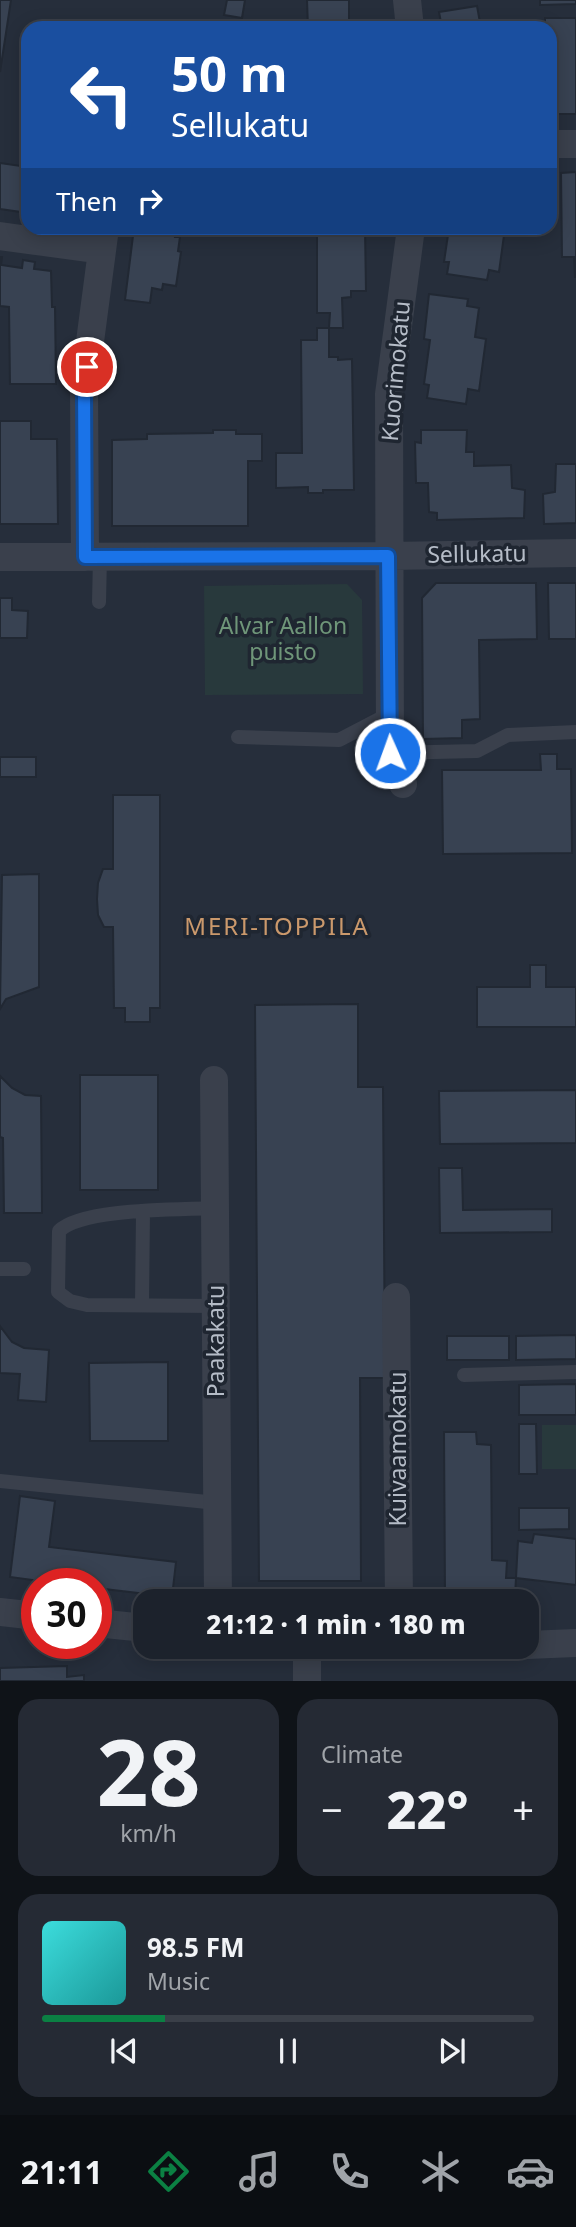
<!DOCTYPE html>
<html lang="en">
<head>
<meta charset="utf-8">
<style>
  body { margin:0; font-family:"Noto Sans",sans-serif; background:#252a34; color:#f1f3f6; height:100vh; display:flex; flex-direction:column; font-size:26px; white-space:nowrap }
  * { box-sizing:border-box; margin:0 }
  p { font-size:23px; color:#a0a4a9 }
  .icon { flex:none; width:38px; height:38px; fill:none; stroke:currentColor; stroke-width:2; stroke-linecap:round; stroke-linejoin:round }
  .map { position:relative; height:1681px; overflow:hidden }
  .drawer { display:flex; flex-direction:column; gap:18px; padding:18px; background:#0f1318; flex:1 }
  .drawer>* { flex:none }
  .guide { position:absolute; left:21px; top:21px; width:536px; height:214px; border-radius:21px; box-shadow:0 4px 18px #0003,0 0 0 2px #3a3f48; background:#1a4fa0; color:#fff; overflow:hidden }
  .speed { position:absolute; left:21px; top:1568px; display:flex; gap:14px; font-size:35px; font-weight:700; text-align:center }
  .speed>* { display:grid; place-content:center; width:91px; height:91px; border-radius:50%; background:#1c222c; box-shadow:0 4px 18px #0003,0 0 0 2px #3a3f48; line-height:1 }
  .speed .limit { border:10px solid #d22; background:#fff; color:#111 }
  .pin { position:absolute; display:grid; place-items:center; width:60px; height:60px; color:#fff; margin:-30px; border:4px solid #fff; border-radius:50%; box-shadow:0 2px 7px #0007 }
  .me { position:absolute; width:77px; margin:-38px; rotate:358deg; stroke-linejoin:round; filter:drop-shadow(0 0 5px #0008) }
  .turn { display:flex; align-items:center; gap:24px; height:147px; padding:0 35px; font-size:32px }
  .turn .icon { width:91px; height:91px; stroke-width:2.5 }
  .turn b { display:block; font-size:49px; line-height:60px }
  .then { display:flex; align-items:center; height:66px; padding:0 35px; background:#0003; gap:14px; font-size:26px }
  .big { font-size:52px; font-weight:800; line-height:1.1 }
  .drawer .tile { flex:1; display:flex; flex-direction:column; justify-content:center; gap:10px; min-width:0; padding:0 24px; border-radius:21px; background:#252a34 }
  .drawer .dial { align-items:center; gap:0 }
  .dial b { font-size:91px; line-height:1 }
  .song { display:flex; align-items:center; gap:21px }
  .cover { width:84px; height:84px; border-radius:10px; background:linear-gradient(135deg,hsl(180 70% 55%),hsl(180 70% 35%)) }
  .played { height:7px; border-radius:4px; background:linear-gradient(90deg,#0b8043 25%,#3a3f48 25%) }
  .keys { display:flex; justify-content:space-around; direction:ltr }
  .heat { display:flex; justify-content:space-between; align-items:center; font-size:38px; direction:ltr }
  .drawer .tiles { flex:1; display:grid; gap:18px; grid-template-columns:1fr 1fr }
  .tile:last-child { grid-column:span 2 }
  .trip { position:absolute; left:133px; top:1589px; width:406px; height:70px; border-radius:21px; background:#1c222c; box-shadow:0 4px 18px #0003,0 0 0 2px #3a3f48; font-weight:800; line-height:70px; text-align:center }
  .menu { display:flex; height:112px; justify-content:space-around; align-items:center; background:#0b0e12; color:#a0a4a9 }
  .menu .icon { width:49px; height:49px }
  .menu .on { color:#0b8043 }
  .menu b { font-size:32px; color:#f1f3f6 }
  .map>svg:first-child { display:block }
  .green { fill:#28393c }
  .building { fill:#384252; stroke:#212833; stroke-width:2 }
  .lines { fill:none; stroke-linecap:round; stroke-linejoin:round }
  .service { stroke:#3a404c; stroke-width:14 }
  .minor { stroke:#3a404c; stroke-width:28 }
  .route-casing { stroke:#114b97; stroke-width:18 }
  .route { stroke:#1a73e8; stroke-width:12 }
  .labels { text-anchor:middle; stroke-width:7; stroke-linejoin:round; paint-order:stroke }
  .street-label { font-size:23px; fill:#b5bcc7; stroke:#1f2631 }
  .park-label { font-size:23px; fill:#6f9679; stroke:#1f2631 }
  .neighbourhood-label { font-size:24px; letter-spacing:2px; fill:#cb996c; stroke:#1f2631 }
</style>
</head>
<body>
<div class="map">
<svg width="576" height="1681" viewBox="0 0 576 1681">
  <rect width="100%" height="100%" fill="#262e3b"/>
  <path class="green" d="M347,584L362,600L363,694L205,695L204,586Z
    M542,1425H576V1469H542Z"/>
  <path class="building" d="M0,0H11L0,72Z
    M227,0H245L242,18L224,15Z
    M307,0H349V28H308Z
    M540,0H576V4L540,5Z
    M477,6L481,28H442L439,12Z
    M545,18H576V114H550V28H545Z
    M164,22H181V28H164Z
    M0,163L28,167V213L0,209Z
    M576,172V277H575L574,257H562L561,173Z
    M134,228H365L366,291H351V297L342,298L343,328H329L330,313H317V231L176,229L175,237H180L178,251L181,252L176,286L163,284L162,290L152,288L150,303L125,300Z
    M449,228H505L499,272L489,270L487,280L447,274L449,262H444Z
    M0,257H2L1,265L22,268L23,260L35,262L34,269L51,271L52,307H55L56,384H10L9,307L0,306Z
    M429,294L468,299L467,306L479,308L475,337L486,339L479,391L468,389L466,404L427,398L429,385L424,384L430,340L424,339Z
    M317,328H329V357H338V360L352,359L354,490H323V493H308V487L276,488V453H302L301,340H317Z
    M0,421H31V439H57L58,524H0Z
    M213,430H236V434H262V461H248V526H112V440L147,439V434L213,433Z
    M421,430H467L466,452H474V466L511,465L512,488L525,490L524,518L437,520V513L429,512L428,483H416L415,442L421,443Z
    M556,464H576V523L544,524L543,494L555,492Z
    M436,583H536L537,639L479,640L480,719L462,720V738L423,739L422,598Z
    M548,583H576V639H549Z
    M0,598H12V610L28,611L27,638H0Z
    M540,754H557V769H571L572,853L443,854L442,770H541Z
    M0,757H36V777H0Z
    M113,795H160V1008H150V1022H125V1008H114L113,927H104L98,915L97,899L98,883L103,869H113Z
    M39,874V987L6,999L0,1009L2,875Z
    M530,965H546V987H576V1027H477V987H530Z
    M358,1004V1087H383L385,1378H360L361,1581H259L255,1005Z
    M80,1075H158V1190H80Z
    M0,1076L12,1088L25,1095L41,1096L42,1213H4L3,1138L0,1137Z
    M576,1090V1143L440,1144L439,1091Z
    M439,1168H462L463,1210L552,1209V1232L440,1233Z
    M0,1326L12,1342L24,1348L49,1350L46,1402L18,1400L20,1374L0,1373Z
    M576,1335V1359L516,1360V1336Z
    M447,1336H509V1360H447Z
    M168,1362V1441H90L89,1363Z
    M576,1384V1415H519V1385Z
    M519,1424H536L537,1474H519Z
    M444,1432H476L477,1444L491,1445L492,1560L507,1561L506,1578H516L515,1597L445,1594Z
    M20,1496L55,1501L49,1547L176,1562L172,1597L96,1588V1584H62L10,1577Z
    M519,1508H569V1529L519,1530Z
    M534,1534L576,1539V1585L516,1578L518,1541L532,1543Z
    M67,1666V1677L84,1675V1681H0V1668Z"/>
  <g class="lines">
    <path class="service" d="M99,602L100,557
      M238,737L339,740L389,714
      M390,753L477,751L508,735L576,732
      M215,1208C180,1210 82,1208 59,1231L58,1292L70,1301L87,1305L216,1306
      M0,1269H24
      M142,1305L143,1212
      M464,1375L576,1372
      M0,1481L217,1503"/>
    <path class="minor" d="M407,0L410,28
      M550,144H576
      M0,236L102,250
      M0,557L389,556L576,553
      M85,557L84,387L105,228
      M403,784L390,753L389,394L411,228
      M214,1080L218,1601
      M396,1297L399,1601
      M0,1612L37,1616
      M96,1623L145,1628
      M527,1645L576,1643
      M307,1681V1647"/>
  </g>
  <g class="lines">
    <defs>
      <path id="route" d="M87,367L84,387L85,557L388,556L390,753"/>
    </defs>
    <use href="#route" class="route-casing"/>
    <use href="#route" class="route"/>
  </g>
  <g class="labels">
    <g class="street-label">
      <text transform="translate(396 371) rotate(-85)" y="8">Kuorimokatu</text>
      <text transform="translate(477 554) rotate(-1)" y="8">Sellukatu</text>
      <text transform="translate(216 1341) rotate(-90)" y="8">Paakakatu</text>
      <text transform="translate(398 1449) rotate(-90)" y="8">Kuivaamokatu</text>
    </g>
    <g class="park-label">
      <text x="283" y="634">Alvar Aallon<tspan x="283" dy="26">puisto</tspan></text>
    </g>
    <g class="neighbourhood-label">
      <text x="277" y="935">MERI-TOPPILA</text>
    </g>
  </g>
</svg>
<div class="speed"><div class="limit">30</div></div>
<div class="pin" style="left:87px;top:367px;background:#d93025"><svg class="icon" aria-label="arrive" viewBox="0 0 24 24"><path d="M6 21V4h12l-3 4 3 4H6"/></svg></div>
<svg class="me" style="left:390px;top:753px" viewBox="-20 -20 40 40"><circle r="17" fill="#1a73e8" stroke="#fff" stroke-width="3"/><path d="M0-11L8 9 0 5-8 9z" fill="#fff"/></svg>
<div class="trip">21:12 · 1 min · 180 m</div>
<div class="guide">
<div class="turn"><svg class="icon" aria-label="left" viewBox="0 0 24 24"><path d="M17 20v-9H6M10 6l-5 5 5 5"/></svg><div><b>50 m</b>Sellukatu</div></div>
<div class="then">Then<svg class="icon" aria-label="right" viewBox="0 0 24 24"><path d="M7 20v-9h11M14 6l5 5-5 5"/></svg></div>
</div>
</div>
<section class="drawer">
<div class="tiles">
<div class="tile dial"><b>28</b><p>km/h</p></div>
<div class="tile"><p>Climate</p>
<div class="heat"><a>−</a><b class="big">22°</b><a>+</a></div>
</div>
<div class="tile">
<div class="song"><i class="cover"></i><div><b>98.5 FM</b><p>Music</p></div></div>
<div class="played"></div>
<div class="keys"><svg class="icon" aria-label="previous" viewBox="0 0 24 24"><path d="M18 5L8 12l10 7zM5 5v14"/></svg><svg class="icon" aria-label="pause" viewBox="0 0 24 24"><path d="M8 5v14M16 5v14"/></svg><svg class="icon" aria-label="next" viewBox="0 0 24 24"><path d="M6 5l10 7-10 7zM19 5v14"/></svg></div>
</div>
</div>
</section>
<nav class="menu">
<b>21:11</b>
<svg class="icon on" aria-label="directions" viewBox="0 0 24 24"><path d="M12 3l9 9-9 9-9-9zM9 14v-3h6M13 9l2 2-2 2"/></svg>
<svg class="icon" aria-label="music" viewBox="0 0 24 24"><path d="M9 18V5l10-2v13"/><circle cx="6" cy="18" r="3"/><circle cx="16" cy="16" r="3"/></svg>
<svg class="icon" aria-label="phone" viewBox="0 0 24 24"><path d="M5 4h4l2 5-3 2q2 4 5 5l2-3 5 2v4C11 20 4 13 5 4z"/></svg>
<svg class="icon" aria-label="climate" viewBox="0 0 24 24"><path d="M12 3v18M4 7l16 10M4 17L20 7"/></svg>
<svg class="icon" aria-label="car" viewBox="0 0 24 24"><path d="M5 17H2v-5l4-1 3-4h7l3 4 3 1v5h-3M9 17h6M6 11h13"/><circle cx="7" cy="17" r="2"/><circle cx="17" cy="17" r="2"/></svg>
</nav>
</body>
</html>
